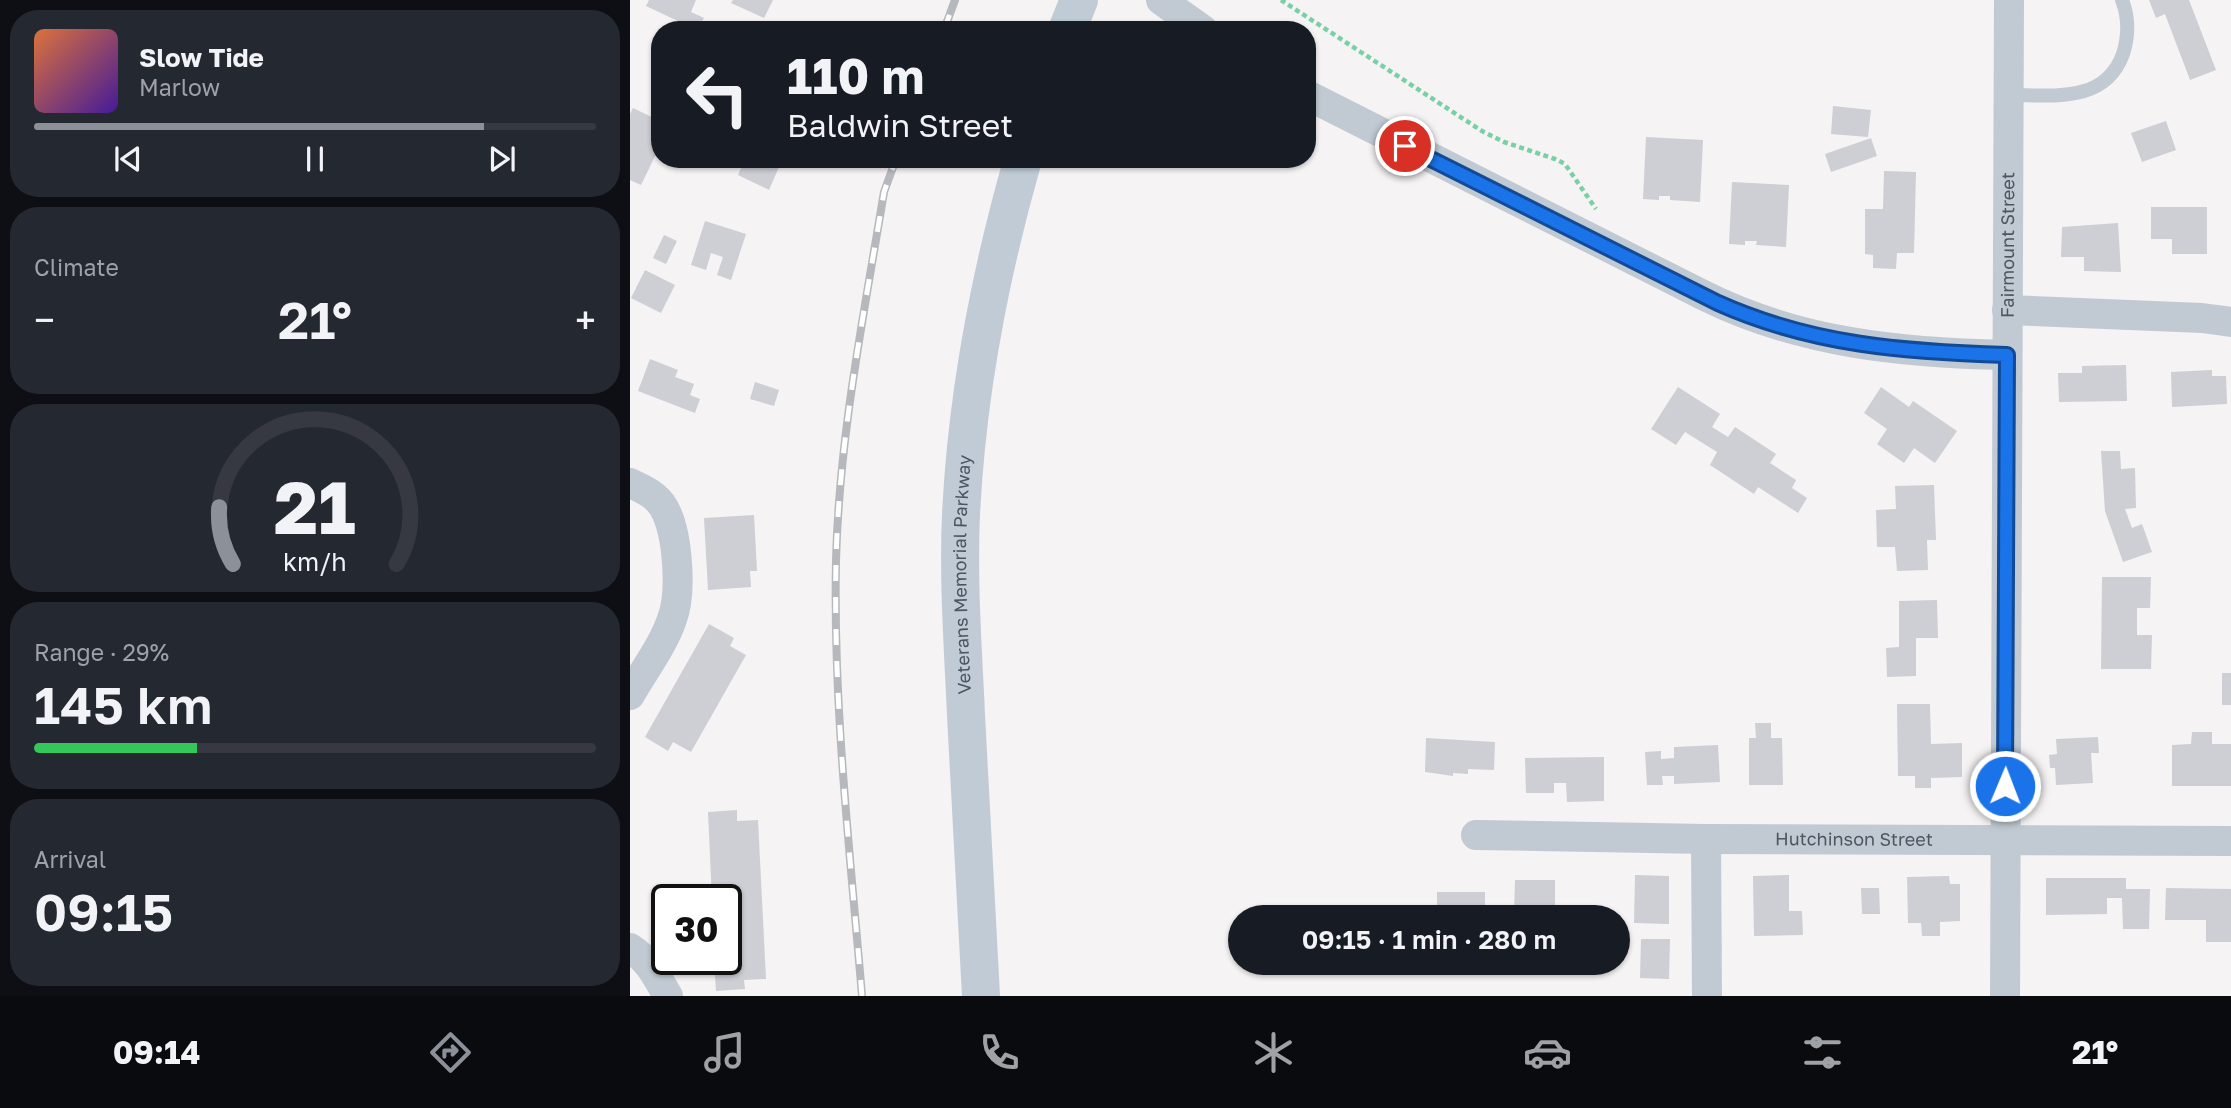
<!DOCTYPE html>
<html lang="en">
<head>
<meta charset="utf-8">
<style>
  body { margin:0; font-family:"Golos Text",sans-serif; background:#242831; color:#f1f3f6; height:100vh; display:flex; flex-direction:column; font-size:26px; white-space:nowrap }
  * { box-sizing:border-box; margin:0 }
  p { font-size:23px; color:#9ea1a6 }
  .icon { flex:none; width:38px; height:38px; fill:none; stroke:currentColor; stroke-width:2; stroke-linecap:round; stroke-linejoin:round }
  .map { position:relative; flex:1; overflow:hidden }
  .side { display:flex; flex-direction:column; gap:10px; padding:10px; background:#0d0f14; width:630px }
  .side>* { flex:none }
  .hud { position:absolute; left:21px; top:21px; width:665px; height:147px; border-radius:28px; box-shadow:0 2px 5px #0004; background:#171b24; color:#f1f3f6; overflow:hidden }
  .speed { position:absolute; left:21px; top:884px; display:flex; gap:14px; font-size:35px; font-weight:700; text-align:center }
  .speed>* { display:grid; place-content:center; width:91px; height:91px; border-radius:50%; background:#171b24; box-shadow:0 2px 5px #0004; line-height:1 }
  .speed .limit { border:4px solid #111; border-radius:10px; background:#fff; color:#111 }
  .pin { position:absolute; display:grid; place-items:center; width:60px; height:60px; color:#fff; margin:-30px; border:4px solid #fff; border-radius:50%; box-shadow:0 2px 7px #0007 }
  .me { position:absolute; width:77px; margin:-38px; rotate:1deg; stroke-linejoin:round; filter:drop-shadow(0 0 5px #0008) }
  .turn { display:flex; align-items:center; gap:24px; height:147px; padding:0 21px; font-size:32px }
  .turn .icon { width:91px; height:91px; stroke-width:2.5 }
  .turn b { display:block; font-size:49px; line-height:60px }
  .big { font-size:52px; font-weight:600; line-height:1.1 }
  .side .tile { flex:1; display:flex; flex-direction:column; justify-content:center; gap:10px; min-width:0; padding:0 24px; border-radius:28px; background:#242831 }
  .side .dial { align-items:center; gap:0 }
  .dial svg { height:182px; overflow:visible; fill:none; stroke:#363941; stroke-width:7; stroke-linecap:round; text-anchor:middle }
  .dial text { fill:#f1f3f6; stroke:none }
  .song { display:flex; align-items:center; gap:21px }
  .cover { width:84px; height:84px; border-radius:10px; background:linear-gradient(135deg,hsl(20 70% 55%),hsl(260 70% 35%)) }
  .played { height:7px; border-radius:4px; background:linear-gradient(90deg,#8c9099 80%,#363941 80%) }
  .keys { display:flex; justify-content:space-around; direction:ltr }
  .heat { display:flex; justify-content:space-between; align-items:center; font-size:38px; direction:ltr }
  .charge { height:10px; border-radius:5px; background:linear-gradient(90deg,#34c759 29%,#363941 0) }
  .trip { position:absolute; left:598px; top:905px; width:402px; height:70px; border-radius:35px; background:#171b24; box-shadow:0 2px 5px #0004; font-weight:600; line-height:70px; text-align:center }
  .dock { display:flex; height:112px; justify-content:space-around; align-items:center; background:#090b0e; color:#9ea1a6 }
  .dock .icon { width:49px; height:49px }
  .dock .current { color:#8c9099 }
  .dock b { font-size:32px; color:#f1f3f6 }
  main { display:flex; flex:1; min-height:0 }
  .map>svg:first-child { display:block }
  .building { fill:#cdcfd5 }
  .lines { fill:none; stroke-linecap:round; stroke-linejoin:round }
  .path { stroke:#7ad0a6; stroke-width:4.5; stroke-dasharray:5 3.5; stroke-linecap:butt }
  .service { stroke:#c1cad2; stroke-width:14 }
  .minor { stroke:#c1cad2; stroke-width:30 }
  .secondary { stroke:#c1cbd6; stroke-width:38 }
  .rail-casing { stroke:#b5b8bd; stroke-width:8 }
  .rail { stroke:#fff; stroke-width:5; stroke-dasharray:16; stroke-linecap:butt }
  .route-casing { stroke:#114b97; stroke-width:18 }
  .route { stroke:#1a73e8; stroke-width:12 }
  .labels { text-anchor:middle; stroke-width:6; stroke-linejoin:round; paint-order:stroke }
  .street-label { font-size:18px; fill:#4a5661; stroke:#fff }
</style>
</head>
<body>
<main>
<section class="side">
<div class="tile">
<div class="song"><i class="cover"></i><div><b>Slow Tide</b><p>Marlow</p></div></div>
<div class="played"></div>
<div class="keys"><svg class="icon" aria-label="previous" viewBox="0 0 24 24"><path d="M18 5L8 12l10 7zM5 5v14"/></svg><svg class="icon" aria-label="pause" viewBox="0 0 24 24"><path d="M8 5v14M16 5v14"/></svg><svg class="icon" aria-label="next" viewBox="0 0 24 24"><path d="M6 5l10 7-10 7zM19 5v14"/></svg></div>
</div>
<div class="tile"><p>Climate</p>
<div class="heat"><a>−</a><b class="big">21°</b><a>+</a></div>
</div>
<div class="tile dial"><svg viewBox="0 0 100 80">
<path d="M14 69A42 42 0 1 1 86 69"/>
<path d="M14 69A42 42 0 0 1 8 44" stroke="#8c9099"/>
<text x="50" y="56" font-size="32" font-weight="700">21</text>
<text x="50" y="72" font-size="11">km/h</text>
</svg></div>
<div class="tile"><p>Range · 29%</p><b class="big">145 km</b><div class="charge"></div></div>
<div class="tile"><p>Arrival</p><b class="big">09:15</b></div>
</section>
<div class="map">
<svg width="1601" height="996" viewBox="0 0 1601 996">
  <rect width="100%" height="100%" fill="#f5f3f3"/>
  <path class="building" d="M19,0H66L61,12L74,18L67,30L16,6Z
    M103,0H143L134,18L101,3Z
    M1519,0H1559L1586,70L1560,80L1535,14L1526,18Z
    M1203,106L1241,110L1238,137L1201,134Z
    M3,108L30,121V146L11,185L0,180V114Z
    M1536,121L1546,150L1512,162L1501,133Z
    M1016,137L1073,140L1070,202L1040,200V196H1029V200L1013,199Z
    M1241,138L1247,156L1201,172L1195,154Z
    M115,159H133L149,167L139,190L108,175Z
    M1254,171L1286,172L1284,253H1267L1266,269L1243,268V255L1235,254V209H1253Z
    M1102,182L1159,185L1156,247L1126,245L1127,241H1115V245L1099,244Z
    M1521,207H1577V254H1542V239H1521Z
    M75,221L116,234L101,280L87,275L93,257L81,253L76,270L61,265Z
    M1488,223L1491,272L1454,271V257H1431L1432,227Z
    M34,235L47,241L36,264L23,258Z
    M15,270L45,285L31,313L1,298Z
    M20,359L48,370L45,377L64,384L60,395L70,399L65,413L8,391Z
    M1496,365L1497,401L1429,402L1428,373H1452V366Z
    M1582,370V376H1596L1597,404L1542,407L1541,372Z
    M125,382L149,390L144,406L120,399Z
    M1048,387L1090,414L1082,427L1098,437L1105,427L1146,454L1140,463L1166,480L1162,488L1177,498L1168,513L1128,487L1124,494L1080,465L1087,452L1055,432L1046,445L1021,429Z
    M1251,387L1279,407L1283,401L1327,431L1305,463L1284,448L1274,463L1247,444L1257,429L1234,413Z
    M1471,451H1490L1491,469L1505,468L1506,508L1495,509L1502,528L1512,524L1522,552L1493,562L1475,511Z
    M1304,485L1306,540H1297L1298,570L1267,571L1265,547H1247L1246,510L1266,509L1265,486Z
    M124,515L127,571H120L121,587L78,590L74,518Z
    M1472,577H1521L1520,608H1507V635H1522L1521,669H1471Z
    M1307,600L1308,638H1286V676L1257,677L1256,648L1269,647V601Z
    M79,624L104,638L100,646L116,655L61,752L43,742L38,751L15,737Z
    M1592,673H1601V705H1592Z
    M1267,704H1300L1301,744L1332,743V777L1301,778V788H1285V776H1268Z
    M1125,723H1141V738H1152L1153,785H1119V738H1126Z
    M1562,732H1582V744H1601V786H1542V745L1561,744Z
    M1468,737L1469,753H1461L1463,783L1426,785L1425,768H1420L1419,755L1427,754L1426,739Z
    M796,738L865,742L864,770L838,769V774L823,773V776L795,772Z
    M1088,745L1090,782L1044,784V776H1032L1033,785H1017L1015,752L1031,751V759L1044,758V747Z
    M974,757V801L937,802L936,783H924V793H896L895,758Z
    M107,810V821L128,820L136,979L114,980L115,989L86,991L84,959H96V900H82L78,812Z
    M1005,875L1039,876V924L1004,923Z
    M1159,875V911H1172L1173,935L1124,936L1123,876Z
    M1319,876L1320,884H1330V921L1310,922V936H1292L1291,923H1278L1277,877Z
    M1416,878H1496V889H1520L1519,929H1493L1492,898H1477V914L1416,915Z
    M885,880H925V914H884Z
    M1231,888H1249L1250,914H1232Z
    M1536,888L1601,889V942H1576V920H1535Z
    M807,892H855V917H807Z
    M1011,939H1040L1039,979L1010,978Z"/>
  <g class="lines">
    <path class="path" d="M651,0L852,131L874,142L925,159L935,164L966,209"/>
    <path class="service" d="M1379,95C1422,95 1475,104 1493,54C1499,35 1499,18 1492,0"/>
    <g class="minor">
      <path d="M531,0L573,30"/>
      <path d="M677,95L1075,296C1170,343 1272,353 1377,355"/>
      <path d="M1377,310L1572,318L1601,322"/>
      <path d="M0,483C13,489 27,495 34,508C48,533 52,593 42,619C33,646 14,670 0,695"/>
      <path id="s1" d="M846,835L1076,839L1601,841"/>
      <path d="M1076,839L1077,996"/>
      <path d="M0,948C20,961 26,976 38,996"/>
      <path id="s2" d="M1375,996L1379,0"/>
    </g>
    <g class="secondary">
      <path d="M437,30L449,0"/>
      <path id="s3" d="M351,996C346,902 341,809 336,715C333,648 328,581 331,514C337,394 360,274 393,159"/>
    </g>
    <defs>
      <path id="rail" d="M314,30L325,0
        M232,996C220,851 203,707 206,561C209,437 234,314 254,192L266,159"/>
    </defs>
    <use href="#rail" class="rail-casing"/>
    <use href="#rail" class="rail"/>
  </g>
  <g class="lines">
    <defs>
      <path id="route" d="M775,146L1088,303C1182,345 1275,352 1377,355L1375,786"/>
    </defs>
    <use href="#route" class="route-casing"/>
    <use href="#route" class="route"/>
  </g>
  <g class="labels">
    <g class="street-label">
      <text dy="6" stroke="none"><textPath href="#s2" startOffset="751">Fairmount Street</textPath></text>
      <text dy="6" stroke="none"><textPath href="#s3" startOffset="422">Veterans Memorial Parkway</textPath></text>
      <text dy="6" stroke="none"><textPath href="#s1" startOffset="378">Hutchinson Street</textPath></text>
    </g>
  </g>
</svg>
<div class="speed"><div class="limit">30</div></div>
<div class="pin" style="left:775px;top:146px;background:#d93025"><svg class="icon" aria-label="arrive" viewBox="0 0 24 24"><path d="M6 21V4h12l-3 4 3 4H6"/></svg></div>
<svg class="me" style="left:1375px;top:786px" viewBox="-20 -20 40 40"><circle r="17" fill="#1a73e8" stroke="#fff" stroke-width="3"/><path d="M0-11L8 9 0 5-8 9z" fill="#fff"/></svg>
<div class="trip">09:15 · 1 min · 280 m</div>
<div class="hud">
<div class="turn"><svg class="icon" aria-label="left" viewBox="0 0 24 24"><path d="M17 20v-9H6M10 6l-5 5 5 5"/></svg><div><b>110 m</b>Baldwin Street</div></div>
</div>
</div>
</main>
<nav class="dock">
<b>09:14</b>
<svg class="icon current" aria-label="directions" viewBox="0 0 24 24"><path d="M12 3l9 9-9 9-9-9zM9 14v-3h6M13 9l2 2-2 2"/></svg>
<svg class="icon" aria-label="music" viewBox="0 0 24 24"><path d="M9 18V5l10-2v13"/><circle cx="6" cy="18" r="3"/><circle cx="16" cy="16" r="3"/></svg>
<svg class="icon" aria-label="phone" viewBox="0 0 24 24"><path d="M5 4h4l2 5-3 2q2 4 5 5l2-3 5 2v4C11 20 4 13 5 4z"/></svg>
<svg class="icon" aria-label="climate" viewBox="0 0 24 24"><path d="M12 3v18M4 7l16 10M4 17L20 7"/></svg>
<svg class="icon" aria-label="car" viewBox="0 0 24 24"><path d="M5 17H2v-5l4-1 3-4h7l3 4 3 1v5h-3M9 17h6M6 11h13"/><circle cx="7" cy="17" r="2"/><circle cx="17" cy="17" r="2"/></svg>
<svg class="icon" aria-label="filters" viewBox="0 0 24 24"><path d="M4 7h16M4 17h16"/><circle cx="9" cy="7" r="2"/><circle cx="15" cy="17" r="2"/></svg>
<b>21°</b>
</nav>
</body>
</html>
